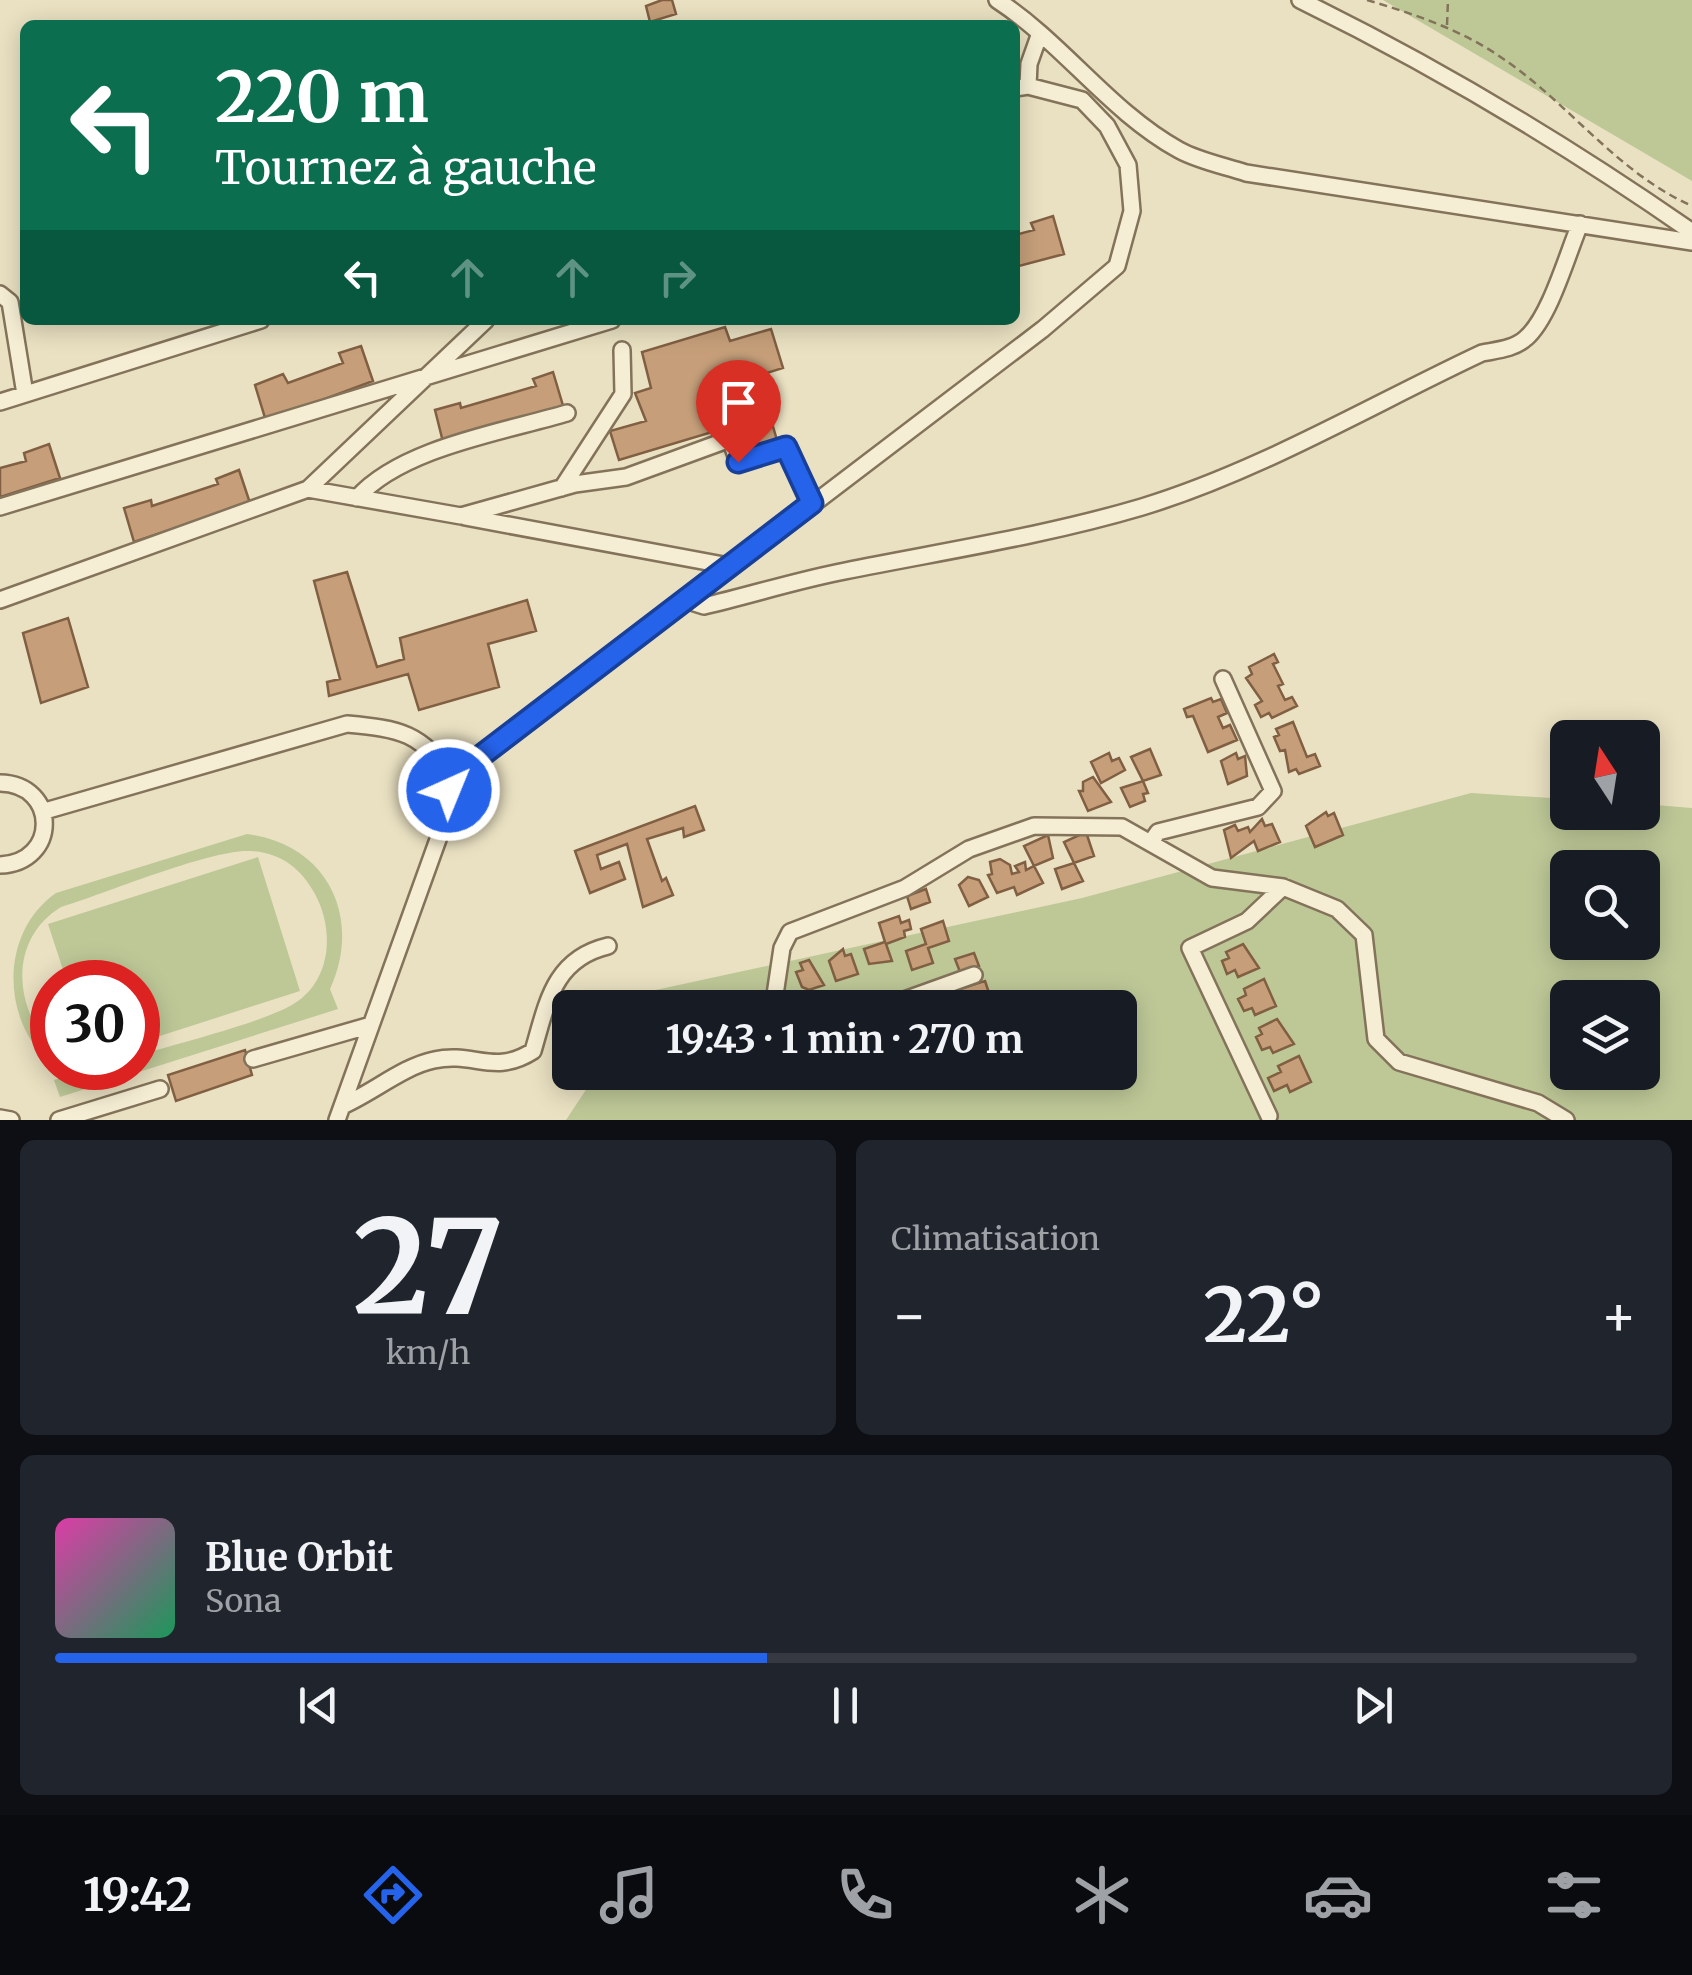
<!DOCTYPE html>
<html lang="fr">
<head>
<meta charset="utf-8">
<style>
  body { margin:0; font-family:Merriweather,serif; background:#20242c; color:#f1f3f6; height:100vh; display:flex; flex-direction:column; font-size:38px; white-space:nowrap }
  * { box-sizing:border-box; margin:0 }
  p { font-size:32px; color:#9ea1a6 }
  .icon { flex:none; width:55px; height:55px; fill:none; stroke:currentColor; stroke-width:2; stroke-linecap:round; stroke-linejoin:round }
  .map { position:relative; height:1120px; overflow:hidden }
  .sheet { display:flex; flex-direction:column; gap:20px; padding:20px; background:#0d0f14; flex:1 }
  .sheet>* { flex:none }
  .top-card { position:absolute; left:20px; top:20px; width:1000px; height:305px; border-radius:15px; box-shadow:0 5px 25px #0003; background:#0b6e4f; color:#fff; overflow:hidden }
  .needle { width:65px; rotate:348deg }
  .controls { position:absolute; left:1550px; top:720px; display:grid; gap:20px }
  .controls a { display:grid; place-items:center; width:110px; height:110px; border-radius:15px; background:#171b24; box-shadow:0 5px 25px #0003; font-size:50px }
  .speed { position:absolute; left:30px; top:960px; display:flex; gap:20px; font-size:50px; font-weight:700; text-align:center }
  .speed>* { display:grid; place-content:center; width:130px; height:130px; border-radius:50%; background:#171b24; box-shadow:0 5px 25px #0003; line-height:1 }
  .speed .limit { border:15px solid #d22; background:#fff; color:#111 }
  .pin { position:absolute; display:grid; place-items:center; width:85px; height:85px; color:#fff; margin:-102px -42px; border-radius:50% 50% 50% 0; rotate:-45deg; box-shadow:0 0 10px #0007 }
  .pin .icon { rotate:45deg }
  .me { position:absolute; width:110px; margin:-55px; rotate:44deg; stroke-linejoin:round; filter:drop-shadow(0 0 8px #0008) }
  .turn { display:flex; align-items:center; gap:35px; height:210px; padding:0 30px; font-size:45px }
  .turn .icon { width:130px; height:130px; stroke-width:2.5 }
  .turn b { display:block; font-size:70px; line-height:85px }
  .lanes { display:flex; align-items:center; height:95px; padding:0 30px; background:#0003; justify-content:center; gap:50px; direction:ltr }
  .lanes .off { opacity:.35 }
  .big { font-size:75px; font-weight:700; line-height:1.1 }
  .sheet .card { flex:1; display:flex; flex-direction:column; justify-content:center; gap:15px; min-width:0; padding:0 35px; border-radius:15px; background:#20242c }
  .sheet .dial { align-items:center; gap:0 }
  .dial b { font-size:130px; line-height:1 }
  .song { display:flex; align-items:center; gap:30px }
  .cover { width:120px; height:120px; border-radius:15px; background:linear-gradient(135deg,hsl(320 70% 55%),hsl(150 70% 35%)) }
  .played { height:10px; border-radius:5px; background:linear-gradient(90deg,#2563eb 45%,#363941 45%) }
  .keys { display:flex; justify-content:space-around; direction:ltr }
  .heat { display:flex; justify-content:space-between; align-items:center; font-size:55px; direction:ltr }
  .sheet .tiles { flex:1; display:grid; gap:20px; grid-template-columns:1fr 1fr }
  .card:last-child { grid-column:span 2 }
  .trip { position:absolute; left:552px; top:990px; width:585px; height:100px; border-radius:15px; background:#171b24; box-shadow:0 5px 25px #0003; font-weight:700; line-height:100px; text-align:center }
  .tabs { display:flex; height:160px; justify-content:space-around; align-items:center; background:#090b0e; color:#9ea1a6 }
  .tabs .icon { width:70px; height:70px }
  .tabs .current { color:#2563eb }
  .tabs b { font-size:45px; color:#f1f3f6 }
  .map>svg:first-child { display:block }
  .green { fill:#bec897; fill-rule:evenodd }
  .building { fill:#c69f7a; stroke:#805f42; stroke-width:2.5 }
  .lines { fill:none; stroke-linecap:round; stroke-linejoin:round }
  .minor-casing { stroke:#83735a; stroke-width:20 }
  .path { stroke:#83735a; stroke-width:2.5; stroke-dasharray:8 5; stroke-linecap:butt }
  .minor { stroke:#f6eed4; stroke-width:15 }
  .route-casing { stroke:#184099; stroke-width:25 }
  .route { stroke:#2563eb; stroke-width:18 }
</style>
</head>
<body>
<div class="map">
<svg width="1692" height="1120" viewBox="0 0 1692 1120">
  <rect width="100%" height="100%" fill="#eae1c2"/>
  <path class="green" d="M1383,0H1692V181Z
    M1471,793L1567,799L1568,812H1642L1643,804L1692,808V1120H566L597,1073L1120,1072V1008L640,1007L651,991L1082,898ZM1568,868H1642V942H1568ZM1568,998H1642V1072H1568Z
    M247,834C327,844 363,917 330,989L338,1009L60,1097L54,1080L71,1075L58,1068H138V1056C176,1043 275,1021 302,998C332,973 333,927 315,894C301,868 280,852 250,851C211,849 104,894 61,907C9,939 13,1006 52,1048V1065C0,1020 0,932 56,893Z
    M258,857L300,991L138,1043V982H67L48,924Z"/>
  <path class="building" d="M662,0H672L676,14L650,22L646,6Z
    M1053,216L1064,254L1015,267V235L1034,230L1031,223Z
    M725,327L730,341L771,329L783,368L719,388L724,407L734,403L733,396L761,386L779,447L746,456L732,426L619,460L610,431L646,421L635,393L651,388L642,352Z
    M361,346L373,381L266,421L255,385L283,374L288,383L343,363L339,353Z
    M553,372L564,409L444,446L435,410L460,403L461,408L536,386L533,379Z
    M49,444L60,478L0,497V468L26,461L24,453Z
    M239,470L250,503L134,542L124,508L151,500L152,506L218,484L216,479Z
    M347,572L377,667L404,659L400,638L527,600L536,631L488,644L499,687L419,710L408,674L329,696L327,682L340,679L314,581Z
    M68,618L88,687L41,703L23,633Z
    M1274,654L1278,662L1273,664L1283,684L1278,686L1285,700L1292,697L1297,706L1272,718L1269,713L1261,717L1255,705L1262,701L1246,678L1252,674L1249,667Z
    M1211,698L1213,702L1221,699L1227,713L1218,717L1223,728L1230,725L1237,740L1208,752L1193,716L1187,717L1184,709Z
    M1293,722L1307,757L1315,754L1320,766L1299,774L1296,769L1289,772L1285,750L1280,751L1274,737L1279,735L1276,729Z
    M1150,749L1161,775L1143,781L1131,757Z
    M1109,753L1112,761L1119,758L1125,770L1101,783L1091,762Z
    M1236,753L1238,759L1245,756L1247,776L1228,784L1221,761Z
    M1093,777L1111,802L1088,811L1079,791H1083V782Z
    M1143,781L1148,793L1143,794L1145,801L1130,807L1121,788Z
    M695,806L704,830L684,837L683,828L647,839L662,881L666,878L673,895L643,907L627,844L597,855L601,869L619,862L625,879L590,893L575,851Z
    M1326,812L1328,816L1334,813L1343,835L1315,847L1306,826Z
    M1262,819L1265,826L1272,824L1280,842L1258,851L1254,841L1231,858L1224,830L1235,825L1238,831L1248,827L1250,832Z
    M1086,832L1094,856L1074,863L1064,842Z
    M1048,835L1053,858L1034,866L1024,846Z
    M1000,859L1010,865L1012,874L1019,872L1015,866L1025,862L1026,870L1034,866L1043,883L1017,895L1014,887L997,893L988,875L992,874L990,862Z
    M1074,863L1083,881L1062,889L1055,869Z
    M968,877L979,880L988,897L969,906L959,885Z
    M926,889L930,902L911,909L907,896Z
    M899,916L901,923L909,920L911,929L904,931L905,937L886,944L892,961L869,964L864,949L885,942L879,923Z
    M943,921L949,941L928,948L933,963L912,970L906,951L926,944L921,929Z
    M1243,944L1259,968L1238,977L1235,970L1227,974L1222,961L1229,958L1226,952Z
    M843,949L845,956L851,954L858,974L836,981L829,961Z
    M974,953L979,966L960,972L955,959Z
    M809,960L824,985L809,990L802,987L796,972L803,970L800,963Z
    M1264,979L1276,1006L1255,1015L1252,1008L1244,1011L1238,999L1246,995L1244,989Z
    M985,981L989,993L963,1002L959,989Z
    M955,991L959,1003L933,1008L930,999Z
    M1277,1019L1294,1044L1273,1053L1270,1047L1262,1050L1256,1037L1262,1034L1259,1028Z
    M245,1050L252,1075L176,1101L168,1075Z
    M1299,1056L1311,1082L1290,1092L1287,1085L1274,1091L1268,1078L1281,1072L1278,1066Z"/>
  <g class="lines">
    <defs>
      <path id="minor" d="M997,0C1063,43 1110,112 1179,150C1199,161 1225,166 1246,173L1692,242
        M1300,0C1437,67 1567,145 1692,232
        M1028,86L1029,64L1040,33
        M0,294L10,302L25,394
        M0,402L261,320
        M562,488L623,394L622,350
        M308,489L461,516L575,484L626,477L730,439L738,462L787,447L813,503
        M357,498C401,448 503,432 567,413
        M0,507L612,320
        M465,517L729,566
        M0,600L308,489L486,320
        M685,600L704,606C751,595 798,580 845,571C944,551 1044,536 1142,507C1260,471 1371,405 1482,353C1497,350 1514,349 1526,338C1550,317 1567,255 1580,224
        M452,779L1043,329L1117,266L1132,211L1128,165L1107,126L1082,100L1028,86L1015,88
        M0,783C59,784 59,863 0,865
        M45,811L347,724C400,729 422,732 452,779L445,820L337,1120
        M1151,842L1158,832L1258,807L1273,791L1223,679
        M773,1008L782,948L790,932L905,888L969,849L1034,826L1122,827L1212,878L1283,887L1337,909L1364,935L1376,1039L1399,1062L1538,1103L1566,1120
        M882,1008L974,975
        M253,1059L371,1025
        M342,1106C372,1093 404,1066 434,1060C474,1051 494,1076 533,1051C547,1004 553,959 608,946
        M1269,1116L1190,948L1247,921L1283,887
        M0,1118L11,1120
        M59,1120L160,1089"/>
    </defs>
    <use href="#minor" class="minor-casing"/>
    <path class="path" d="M1367,0C1414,14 1462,30 1502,58C1569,103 1616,172 1692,206
      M1447,25L1448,0"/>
    <use href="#minor" class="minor"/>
  </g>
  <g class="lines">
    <defs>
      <path id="route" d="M449,790L452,778L812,503L786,447L738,462"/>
    </defs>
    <use href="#route" class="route-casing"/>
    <use href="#route" class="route"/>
  </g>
</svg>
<div class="controls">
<a><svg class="needle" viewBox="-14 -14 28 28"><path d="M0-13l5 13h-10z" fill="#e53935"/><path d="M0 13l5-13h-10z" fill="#9ea1a6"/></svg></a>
<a><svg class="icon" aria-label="search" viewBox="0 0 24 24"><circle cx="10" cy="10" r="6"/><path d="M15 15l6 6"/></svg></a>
<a><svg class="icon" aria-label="layers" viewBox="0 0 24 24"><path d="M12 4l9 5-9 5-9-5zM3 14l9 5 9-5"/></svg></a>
</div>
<div class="speed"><div class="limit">30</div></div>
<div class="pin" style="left:738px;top:462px;background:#d93025"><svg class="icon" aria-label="arrive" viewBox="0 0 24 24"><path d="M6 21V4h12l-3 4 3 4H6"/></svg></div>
<svg class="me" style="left:449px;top:790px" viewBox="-20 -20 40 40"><circle r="17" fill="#2563eb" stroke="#fff" stroke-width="3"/><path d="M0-11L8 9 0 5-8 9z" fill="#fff"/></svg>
<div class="trip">19:43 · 1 min · 270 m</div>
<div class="top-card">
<div class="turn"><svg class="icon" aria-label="left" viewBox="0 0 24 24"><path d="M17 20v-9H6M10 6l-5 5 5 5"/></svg><div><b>220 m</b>Tournez à gauche</div></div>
<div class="lanes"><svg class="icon" aria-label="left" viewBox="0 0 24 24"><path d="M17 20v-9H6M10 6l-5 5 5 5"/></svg><svg class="icon off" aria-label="ahead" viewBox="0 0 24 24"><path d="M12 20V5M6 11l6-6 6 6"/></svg><svg class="icon off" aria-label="ahead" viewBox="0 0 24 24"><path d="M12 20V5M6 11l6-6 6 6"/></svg><svg class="icon off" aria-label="right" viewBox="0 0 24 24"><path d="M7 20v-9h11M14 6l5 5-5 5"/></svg></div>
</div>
</div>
<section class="sheet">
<div class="tiles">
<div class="card dial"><b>27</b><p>km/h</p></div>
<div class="card"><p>Climatisation</p>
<div class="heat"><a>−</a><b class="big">22°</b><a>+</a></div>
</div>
<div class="card">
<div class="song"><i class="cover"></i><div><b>Blue Orbit</b><p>Sona</p></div></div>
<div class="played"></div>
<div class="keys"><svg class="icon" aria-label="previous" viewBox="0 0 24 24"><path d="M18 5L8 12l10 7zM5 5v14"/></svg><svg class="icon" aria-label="pause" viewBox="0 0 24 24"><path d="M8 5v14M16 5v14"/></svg><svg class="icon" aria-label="next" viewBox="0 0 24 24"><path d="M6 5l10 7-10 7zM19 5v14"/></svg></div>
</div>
</div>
</section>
<nav class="tabs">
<b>19:42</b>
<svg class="icon current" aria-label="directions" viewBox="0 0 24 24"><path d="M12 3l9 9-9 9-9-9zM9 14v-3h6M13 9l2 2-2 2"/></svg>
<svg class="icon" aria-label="music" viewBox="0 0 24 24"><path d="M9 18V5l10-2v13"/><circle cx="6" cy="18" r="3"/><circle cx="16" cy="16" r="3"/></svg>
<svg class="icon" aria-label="phone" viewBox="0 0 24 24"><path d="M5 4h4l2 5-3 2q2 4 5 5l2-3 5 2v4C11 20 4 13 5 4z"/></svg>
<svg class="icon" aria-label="climate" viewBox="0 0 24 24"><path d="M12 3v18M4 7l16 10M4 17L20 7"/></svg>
<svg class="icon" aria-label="car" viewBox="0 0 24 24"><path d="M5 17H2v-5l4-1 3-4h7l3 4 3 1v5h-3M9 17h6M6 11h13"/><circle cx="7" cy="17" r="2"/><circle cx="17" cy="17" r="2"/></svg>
<svg class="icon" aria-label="filters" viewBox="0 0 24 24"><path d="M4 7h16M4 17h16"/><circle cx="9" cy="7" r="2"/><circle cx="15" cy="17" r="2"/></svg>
</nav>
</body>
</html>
